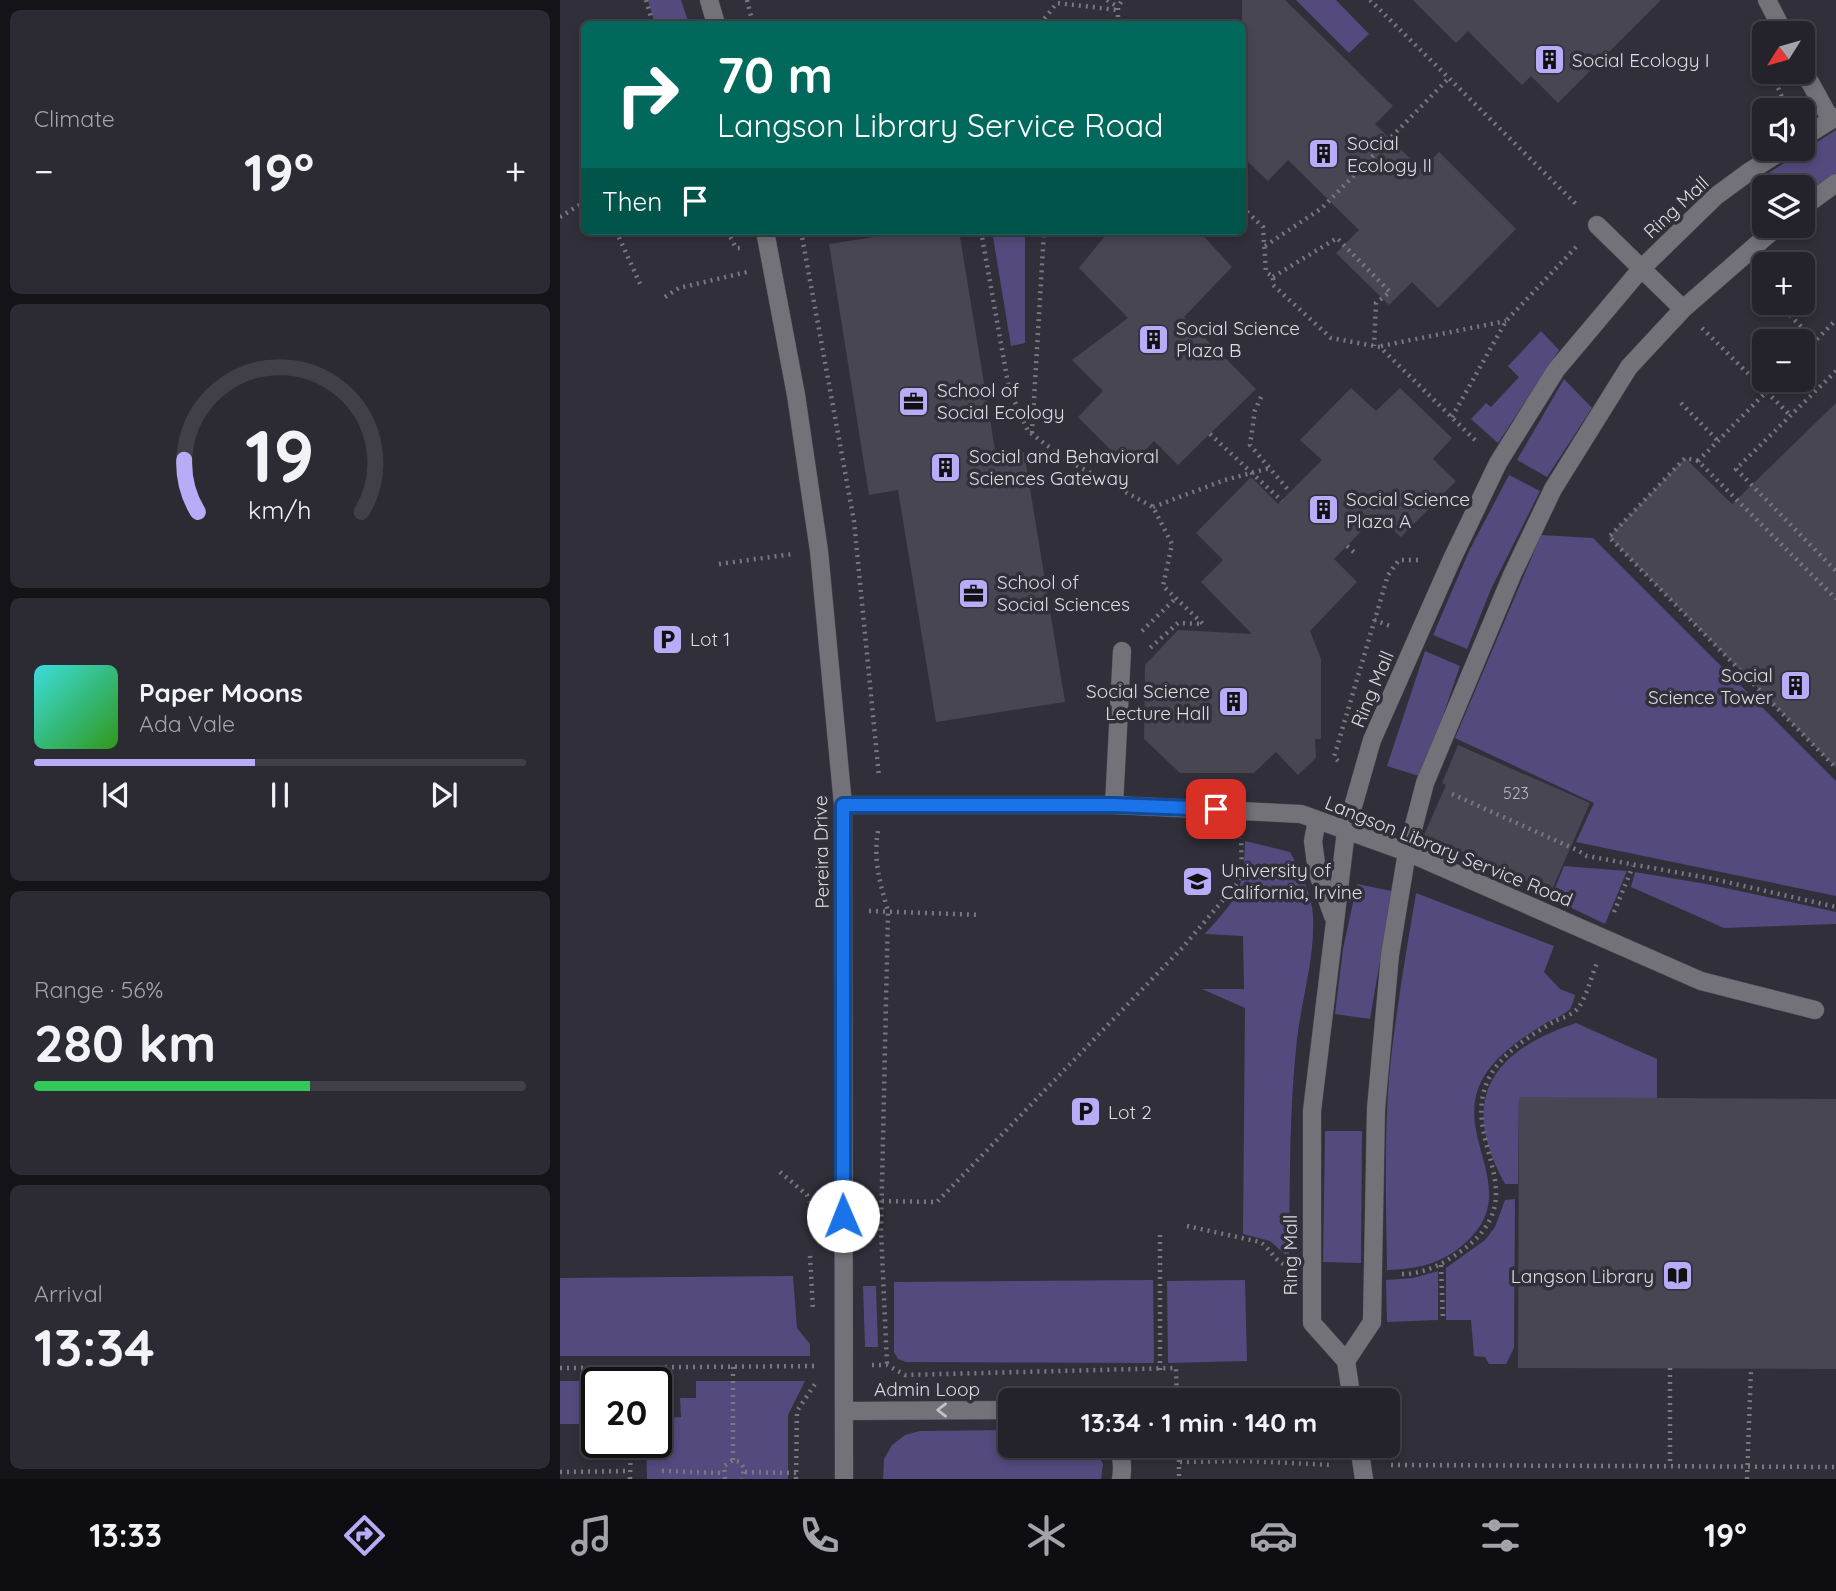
<!DOCTYPE html>
<html lang="en">
<head>
<meta charset="utf-8">
<style>
  body { margin:0; font-family:Quicksand,sans-serif; background:#2c2b34; color:#f1f3f6; height:100vh; display:flex; flex-direction:column; font-size:26px; white-space:nowrap }
  * { box-sizing:border-box; margin:0 }
  p { font-size:23px; color:#a3a4a9 }
  .icon { flex:none; width:38px; height:38px; fill:none; stroke:currentColor; stroke-width:2; stroke-linecap:round; stroke-linejoin:round }
  .map { position:relative; flex:1; overflow:hidden }
  .side { display:flex; flex-direction:column; gap:10px; padding:10px; background:#141318; width:560px }
  .side>* { flex:none }
  .guide { position:absolute; left:21px; top:21px; width:665px; height:214px; border-radius:10px; box-shadow:0 4px 10px #0003,0 0 0 2px #414048; background:#00695c; color:#fff; overflow:hidden }
  .needle { width:46px; rotate:233deg }
  .fabs { position:absolute; left:1192px; top:21px; display:grid; gap:14px }
  .fabs a { display:grid; place-items:center; width:63px; height:63px; border-radius:10px; background:#24232c; box-shadow:0 4px 10px #0003,0 0 0 2px #414048; font-size:35px }
  .speed { position:absolute; left:21px; top:1367px; display:flex; gap:14px; font-size:35px; font-weight:700; text-align:center }
  .speed>* { display:grid; place-content:center; width:91px; height:91px; border-radius:50%; background:#24232c; box-shadow:0 4px 10px #0003,0 0 0 2px #414048; line-height:1 }
  .speed .limit { border:4px solid #111; border-radius:10px; background:#fff; color:#111 }
  .pin { position:absolute; display:grid; place-items:center; width:60px; height:60px; color:#fff; margin:-30px; border-radius:14px; box-shadow:0 4px 10px #0006 }
  .me { position:absolute; width:77px; margin:-38px; rotate:359deg; stroke-linejoin:round; filter:drop-shadow(0 0 5px #0008) }
  .turn { display:flex; align-items:center; gap:24px; height:147px; padding:0 21px; font-size:32px }
  .turn .icon { width:91px; height:91px; stroke-width:2.5 }
  .turn b { display:block; font-size:49px; line-height:60px }
  .then { display:flex; align-items:center; height:66px; padding:0 21px; background:#0003; gap:14px; font-size:26px }
  .big { font-size:52px; font-weight:700; line-height:1.1 }
  .side .widget { flex:1; display:flex; flex-direction:column; justify-content:center; gap:10px; min-width:0; padding:0 24px; border-radius:10px; background:#2c2b34 }
  .side .dial { align-items:center; gap:0 }
  .dial svg { height:182px; overflow:visible; fill:none; stroke:#414048; stroke-width:7; stroke-linecap:round; text-anchor:middle }
  .dial text { fill:#f1f3f6; stroke:none }
  .song { display:flex; align-items:center; gap:21px }
  .cover { width:84px; height:84px; border-radius:10px; background:linear-gradient(135deg,hsl(180 70% 55%),hsl(110 70% 35%)) }
  .played { height:7px; border-radius:4px; background:linear-gradient(90deg,#b8abf7 45%,#414048 45%) }
  .keys { display:flex; justify-content:space-around; direction:ltr }
  .heat { display:flex; justify-content:space-between; align-items:center; font-size:38px; direction:ltr }
  .charge { height:10px; border-radius:5px; background:linear-gradient(90deg,#34c759 56%,#414048 0) }
  .trip { position:absolute; left:438px; top:1388px; width:402px; height:70px; border-radius:10px; background:#24232c; box-shadow:0 4px 10px #0003,0 0 0 2px #414048; font-weight:700; line-height:70px; text-align:center }
  .dock { display:flex; height:112px; justify-content:space-around; align-items:center; background:#0e0e12; color:#a3a4a9 }
  .dock .icon { width:49px; height:49px }
  .dock .active { color:#b8abf7 }
  .dock b { font-size:32px; color:#f1f3f6 }
  main { display:flex; flex:1; min-height:0 }
  .map>svg:first-child { display:block }
  .green { fill:#544a7d }
  .building { fill:#484652 }
  .lines { fill:none; stroke-linecap:round; stroke-linejoin:round }
  .minor-casing { stroke:#4c4b55; stroke-width:19 }
  .path { stroke:#797881; stroke-width:4.5; stroke-dasharray:2 5; stroke-linecap:butt }
  .minor { stroke:#737278; stroke-width:18 }
  .path-bridge { stroke:#797881; stroke-width:4.5; stroke-dasharray:2 5; stroke-linecap:butt }
  .oneway { stroke:#c3c2c9 }
  .route-casing { stroke:#114b97; stroke-width:18 }
  .route { stroke:#1a73e8; stroke-width:12 }
  .labels { text-anchor:middle; stroke-width:7; stroke-linejoin:round; paint-order:stroke }
  .number-label { font-size:16px; fill:#b8b7c0 }
  .poi-label { font-size:19px; fill:#dedde4; stroke:#302f3a; text-anchor:start }
  .street-label { font-size:19px; fill:#dedde4; stroke:#302f3a }
</style>
</head>
<body>
<main>
<section class="side">
<div class="widget"><p>Climate</p>
<div class="heat"><a>−</a><b class="big">19°</b><a>+</a></div>
</div>
<div class="widget dial"><svg viewBox="0 0 100 80">
<path d="M14 69A42 42 0 1 1 86 69"/>
<path d="M14 69A42 42 0 0 1 8 46" stroke="#b8abf7"/>
<text x="50" y="56" font-size="32" font-weight="700">19</text>
<text x="50" y="72" font-size="11">km/h</text>
</svg></div>
<div class="widget">
<div class="song"><i class="cover"></i><div><b>Paper Moons</b><p>Ada Vale</p></div></div>
<div class="played"></div>
<div class="keys"><svg class="icon" aria-label="previous" viewBox="0 0 24 24"><path d="M18 5L8 12l10 7zM5 5v14"/></svg><svg class="icon" aria-label="pause" viewBox="0 0 24 24"><path d="M8 5v14M16 5v14"/></svg><svg class="icon" aria-label="next" viewBox="0 0 24 24"><path d="M6 5l10 7-10 7zM19 5v14"/></svg></div>
</div>
<div class="widget"><p>Range · 56%</p><b class="big">280 km</b><div class="charge"></div></div>
<div class="widget"><p>Arrival</p><b class="big">13:34</b></div>
</section>
<div class="map">
<svg width="1276" height="1479" viewBox="0 0 1276 1479">
  <rect width="100%" height="100%" fill="#302f3a"/>
  <path class="green" d="M88,0H121L129,24H95Z
    M736,0H776L809,34L789,53Z
    M1276,130V174L1243,195L1242,187H1204V194L1193,183Z
    M432,231H465V343L451,346Z
    M981,331L999,350L938,443L911,419L926,403L931,407L959,377L948,366Z
    M1004,379L1032,408L987,477L957,460Z
    M949,475L980,491L931,589L907,649L873,635L910,549Z
    M981,535L1033,538L1276,781V896L1016,842L1034,803L895,738Z
    M865,651L900,666L862,777L827,766Z
    M685,841L730,852C739,868 753,898 753,917C755,957 742,998 737,1039C729,1111 730,1185 729,1258L710,1241L683,1234L685,1008L642,989H684L683,936L645,934C678,897 684,892 685,841Z
    M1004,866L1067,871L1045,924L991,898Z
    M1075,872L1152,885L1276,912V924L1164,928L1071,887Z
    M797,884L832,891L810,1019L775,1014L783,949Z
    M856,893L994,946L984,972L1000,989L1015,995C1014,999 1012,1006 1010,1009C1005,1015 993,1019 986,1023C963,1037 937,1054 923,1078C890,1137 965,1190 905,1243C882,1264 857,1269 827,1270C826,1206 824,1141 829,1078C835,1015 846,954 856,893Z
    M1016,1023L1097,1059V1098H959L958,1184H945C899,1101 929,1052 1016,1023Z
    M765,1131H802L801,1263L763,1262Z
    M955,1199L954,1348L946,1364H929L925,1357L914,1356L911,1320H886V1268L925,1240L935,1227L945,1200Z
    M878,1271V1320L827,1322L826,1280L853,1278Z
    M233,1276L237,1328L250,1344V1356H0V1278Z
    M593,1280L594,1363L346,1362L338,1359L334,1352V1282Z
    M685,1280L687,1361L608,1363L607,1281Z
    M303,1286H316L318,1347H305Z
    M0,1381H44L37,1382V1406H27V1424H0Z
    M136,1381H245L228,1415V1479H87L86,1442H96V1432H104V1418L121,1417L120,1398H136Z
    M450,1430V1446H533L543,1464L541,1479H323L324,1459L332,1445L345,1435L360,1431Z"/>
  <path class="building" d="M682,0H725L833,106L815,124L862,170L879,152L956,229L878,308L852,282L829,305L776,253L799,230L728,160L708,181L682,156Z
    M853,0H1101L998,103L971,76L962,85L908,31L896,43Z
    M354,231H399L436,456L464,452L505,702L376,722L338,490L309,495L269,244Z
    M549,231H639L672,267L624,317L696,389L618,465L594,441L568,467L518,417L543,391L512,360L568,318L519,268Z
    M791,388L816,411L840,388L892,438L873,459L896,481L841,537L817,515L774,559L797,582L750,631L761,659V739H755L756,758L738,775L716,752L694,773H620L584,739L585,665L618,630L692,634L641,582L663,560L636,533L691,477L718,504L762,460L740,440Z
    M1276,403V768L1049,537L1125,458L1172,504Z
    M898,745L1030,803L991,892L864,835L886,785L882,783Z
    M959,1097L1276,1099V1369L958,1368Z"/>
  <g class="lines">
    <defs>
      <path id="minor" d="M149,0L156,24
        M1207,0L1224,33
        M1242,68L1271,120
        M1242,138L1276,117
        M1242,208L1276,183
        M1037,225L1123,309
        M205,231L236,395L259,551L283,805L284,1479
        M283,805H554L741,814L847,852L1141,981L1255,1010
        M554,805L562,651
        M757,820L753,841L757,871L773,916
        M786,1361L812,1322L816,1109L830,955L847,852L865,783L952,575L993,489L1069,367L1123,309L1218,226
        M792,1400L786,1361L752,1323V1111L786,831L812,740L892,559L938,463L996,370L1081,269L1156,196L1190,171L1225,149
        M285,1411L450,1410
        M557,1446C562,1456 563,1468 561,1479
        M799,1446L804,1479"/>
    </defs>
    <use href="#minor" class="minor-casing"/>
    <path class="path" d="M86,0L93,24
      M187,0L193,24
      M547,0L558,7
      M810,0L1018,206
      M480,24L497,3L558,10
      M558,24V7L562,0
      M1218,88L1228,110
      M682,207L703,227L706,272L713,277V285L771,338L820,347L918,443
      M0,217L24,202
      M56,231L82,288
      M167,231L176,248H180
      M241,231L294,521L319,777
      M421,231L449,389L468,431L505,459L593,507L612,544L603,586L643,624L618,623L590,648
      M705,246L762,208L889,78
      M713,277L777,238L830,292L816,303L814,346
      M105,297L119,288L187,272
      M1220,305L1255,341
      M1142,328L1231,416
      M821,346L946,321
      M1242,354L1276,320
      M1276,371L1176,469L1276,571
      M701,397L695,410L690,445L730,492
      M1121,403L1158,441
      M892,417L946,321L1018,245
      M472,433L484,231
      M1138,461L1125,458L1049,537L1276,768
      M593,507L665,480L710,468
      M787,546L797,555
      M159,564L233,554
      M814,620L833,627
      M582,631L616,598
      M778,761L774,757L828,575L839,560H861
      M892,794L1017,850L1027,856L1153,879L1276,907
      M318,831C313,860 320,883 328,911L321,1230L327,1365
      M309,911L420,915
      M1054,912L1073,866
      M220,1172L247,1195L249,1202
      M322,1201L377,1202L623,947L676,885L682,872L681,838
      M627,1226L700,1242C710,1248 715,1262 726,1265
      M250,1256L253,1309
      M881,1265L883,1321
      M842,1274C864,1274 883,1264 900,1252C979,1196 899,1143 928,1080C940,1054 971,1035 995,1021C1002,1018 1014,1014 1018,1008C1027,996 1031,977 1037,963
      M312,1365H327L345,1375L616,1368L617,1400
      M0,1368L257,1366
      M1110,1368V1466
      M600,1370V1231
      M72,1382L73,1368
      M619,1446V1479
      M173,1460V1367
      M620,1462L687,1461L773,1465
      M831,1465L1276,1467
      M102,1471L163,1473
      M0,1472L70,1471
      M185,1472L236,1473
      M70,1479L71,1442
      M165,1479L164,1466L173,1460L180,1462L184,1468L182,1479
      M236,1479L237,1411L255,1384
      M1187,1479L1191,1369"/>
    <use href="#minor" class="minor"/>
    <path class="path-bridge" d="M1218,380L1138,461L1276,599
      M650,434L722,501"/>
  </g>
  <defs><path id="oneway-chevron" d="M-2-3.5L2.5 0L-2 3.5" fill="none" stroke-width="1.6" stroke-linecap="round" stroke-linejoin="round" transform="scale(1.75)"/></defs>
  <use class="oneway" href="#oneway-chevron" transform="translate(382 1410) rotate(180)"/>
  <g class="lines">
    <defs>
      <path id="route" d="M283,1216V805H554L656,809"/>
    </defs>
    <use href="#route" class="route-casing"/>
    <use href="#route" class="route"/>
  </g>
  <defs>
    <symbol id="building-square" viewBox="-11 -11 22 22"><rect x="-9" y="-9" width="18" height="18" rx="4" fill="#b8abf7" stroke="#302f3a"/><path d="M-4-6H4V6H1V3H-1V6H-4ZM-2.5-4.3h1.7v1.8h-1.7ZM.8-4.3h1.7v1.8H.8ZM-2.5-1h1.7V.8h-1.7ZM.8-1h1.7V.8H.8Z" fill="#111"/></symbol>
    <symbol id="office-square" viewBox="-11 -11 22 22"><rect x="-9" y="-9" width="18" height="18" rx="4" fill="#b8abf7" stroke="#302f3a"/><path d="M-6-3h4V-5.5h4V-3h4V5H-6ZM-1-4.5V-3h2v-1.5ZM-6 0V1H6V0Z" fill="#111"/></symbol>
    <symbol id="parking-square" viewBox="-11 -11 22 22"><rect x="-9" y="-9" width="18" height="18" rx="4" fill="#b8abf7" stroke="#302f3a"/><path d="M-3.5-5.5H1a3.5 3.5 0 0 1 0 7H-1V5.5H-3.5ZM-1-3.4V-.6H.8a1.4 1.4 0 0 0 0-2.8Z" fill="#111"/></symbol>
    <symbol id="university-square" viewBox="-11 -11 22 22"><rect x="-9" y="-9" width="18" height="18" rx="4" fill="#b8abf7" stroke="#302f3a"/><path d="M0-5L7-2L0 1L-7-2ZM-4 1L0 2.5L4 1V4Q0 6-4 4Z" fill="#111"/></symbol>
    <symbol id="library-square" viewBox="-11 -11 22 22"><rect x="-9" y="-9" width="18" height="18" rx="4" fill="#b8abf7" stroke="#302f3a"/><path d="M-6-4Q-3-5.5-.7-3.5V5Q-3 3-6 4ZM6-4Q3-5.5 .7-3.5V5Q3 3 6 4Z" fill="#111"/></symbol>
  </defs>
  <g fill-rule="evenodd">
    <use href="#building-square" x="972" y="42" width="35" height="35"/>
    <use href="#building-square" x="746" y="136" width="35" height="35"/>
    <use href="#building-square" x="576" y="322" width="35" height="35"/>
    <use href="#office-square" x="336" y="384" width="35" height="35"/>
    <use href="#building-square" x="368" y="450" width="35" height="35"/>
    <use href="#building-square" x="746" y="492" width="35" height="35"/>
    <use href="#office-square" x="396" y="576" width="35" height="35"/>
    <use href="#parking-square" x="90" y="622" width="35" height="35"/>
    <use href="#building-square" x="1218" y="668" width="35" height="35"/>
    <use href="#building-square" x="656" y="684" width="35" height="35"/>
    <use href="#university-square" x="620" y="864" width="35" height="35"/>
    <use href="#parking-square" x="508" y="1094" width="35" height="35"/>
    <use href="#library-square" x="1100" y="1258" width="35" height="35"/>
  </g>
  <g class="labels">
    <g class="number-label">
      <text x="956" y="799">523</text>
    </g>
    <g class="poi-label">
      <text x="1012" y="67">Social Ecology I</text>
      <text x="787" y="150">Social<tspan x="787" dy="22">Ecology II</tspan></text>
      <text x="616" y="335">Social Science<tspan x="616" dy="22">Plaza B</tspan></text>
      <text x="377" y="397">School of<tspan x="377" dy="22">Social Ecology</tspan></text>
      <text x="409" y="463">Social and Behavioral<tspan x="409" dy="22">Sciences Gateway</tspan></text>
      <text x="786" y="506">Social Science<tspan x="786" dy="22">Plaza A</tspan></text>
      <text x="437" y="589">School of<tspan x="437" dy="22">Social Sciences</tspan></text>
      <text x="130" y="646">Lot 1</text>
      <text x="1213" y="682" text-anchor="end">Social<tspan x="1213" dy="22">Science Tower</tspan></text>
      <text x="650" y="698" text-anchor="end">Social Science<tspan x="650" dy="22">Lecture Hall</tspan></text>
      <text x="661" y="877">University of<tspan x="661" dy="22">California, Irvine</tspan></text>
      <text x="548" y="1119">Lot 2</text>
      <text x="1094" y="1283" text-anchor="end">Langson Library</text>
    </g>
    <g class="street-label">
      <text transform="translate(1116 207) rotate(-43)" y="7">Ring Mall</text>
      <text transform="translate(812 689) rotate(-67)" y="7">Ring Mall</text>
      <text transform="translate(889 851) rotate(22)" y="7">Langson Library Service Road</text>
      <text transform="translate(261 852) rotate(-91)" y="7">Pereira Drive</text>
      <text transform="translate(730 1255) rotate(-90)" y="7">Ring Mall</text>
      <text x="367" y="1396">Admin Loop</text>
    </g>
  </g>
</svg>
<div class="fabs">
<a><svg class="needle" viewBox="-14 -14 28 28"><path d="M0-13l5 13h-10z" fill="#e53935"/><path d="M0 13l5-13h-10z" fill="#a3a4a9"/></svg></a>
<a><svg class="icon" aria-label="sound" viewBox="0 0 24 24"><path d="M4 9h4l5-4v14l-5-4H4zM17 9q2 3 0 6"/></svg></a>
<a><svg class="icon" aria-label="layers" viewBox="0 0 24 24"><path d="M12 4l9 5-9 5-9-5zM3 14l9 5 9-5"/></svg></a>
<a>+</a>
<a>−</a>
</div>
<div class="speed"><div class="limit">20</div></div>
<div class="pin" style="left:656px;top:809px;background:#d93025"><svg class="icon" aria-label="arrive" viewBox="0 0 24 24"><path d="M6 21V4h12l-3 4 3 4H6"/></svg></div>
<svg class="me" style="left:283px;top:1216px" viewBox="-20 -20 40 40"><circle r="19" fill="#fff"/><path d="M0-13L10 11 0 6-10 11z" fill="#1a73e8"/></svg>
<div class="trip">13:34 · 1 min · 140 m</div>
<div class="guide">
<div class="turn"><svg class="icon" aria-label="right" viewBox="0 0 24 24"><path d="M7 20v-9h11M14 6l5 5-5 5"/></svg><div><b>70 m</b>Langson Library Service Road</div></div>
<div class="then">Then<svg class="icon" aria-label="arrive" viewBox="0 0 24 24"><path d="M6 21V4h12l-3 4 3 4H6"/></svg></div>
</div>
</div>
</main>
<nav class="dock">
<b>13:33</b>
<svg class="icon active" aria-label="directions" viewBox="0 0 24 24"><path d="M12 3l9 9-9 9-9-9zM9 14v-3h6M13 9l2 2-2 2"/></svg>
<svg class="icon" aria-label="music" viewBox="0 0 24 24"><path d="M9 18V5l10-2v13"/><circle cx="6" cy="18" r="3"/><circle cx="16" cy="16" r="3"/></svg>
<svg class="icon" aria-label="phone" viewBox="0 0 24 24"><path d="M5 4h4l2 5-3 2q2 4 5 5l2-3 5 2v4C11 20 4 13 5 4z"/></svg>
<svg class="icon" aria-label="climate" viewBox="0 0 24 24"><path d="M12 3v18M4 7l16 10M4 17L20 7"/></svg>
<svg class="icon" aria-label="car" viewBox="0 0 24 24"><path d="M5 17H2v-5l4-1 3-4h7l3 4 3 1v5h-3M9 17h6M6 11h13"/><circle cx="7" cy="17" r="2"/><circle cx="17" cy="17" r="2"/></svg>
<svg class="icon" aria-label="filters" viewBox="0 0 24 24"><path d="M4 7h16M4 17h16"/><circle cx="9" cy="7" r="2"/><circle cx="15" cy="17" r="2"/></svg>
<b>19°</b>
</nav>
</body>
</html>
